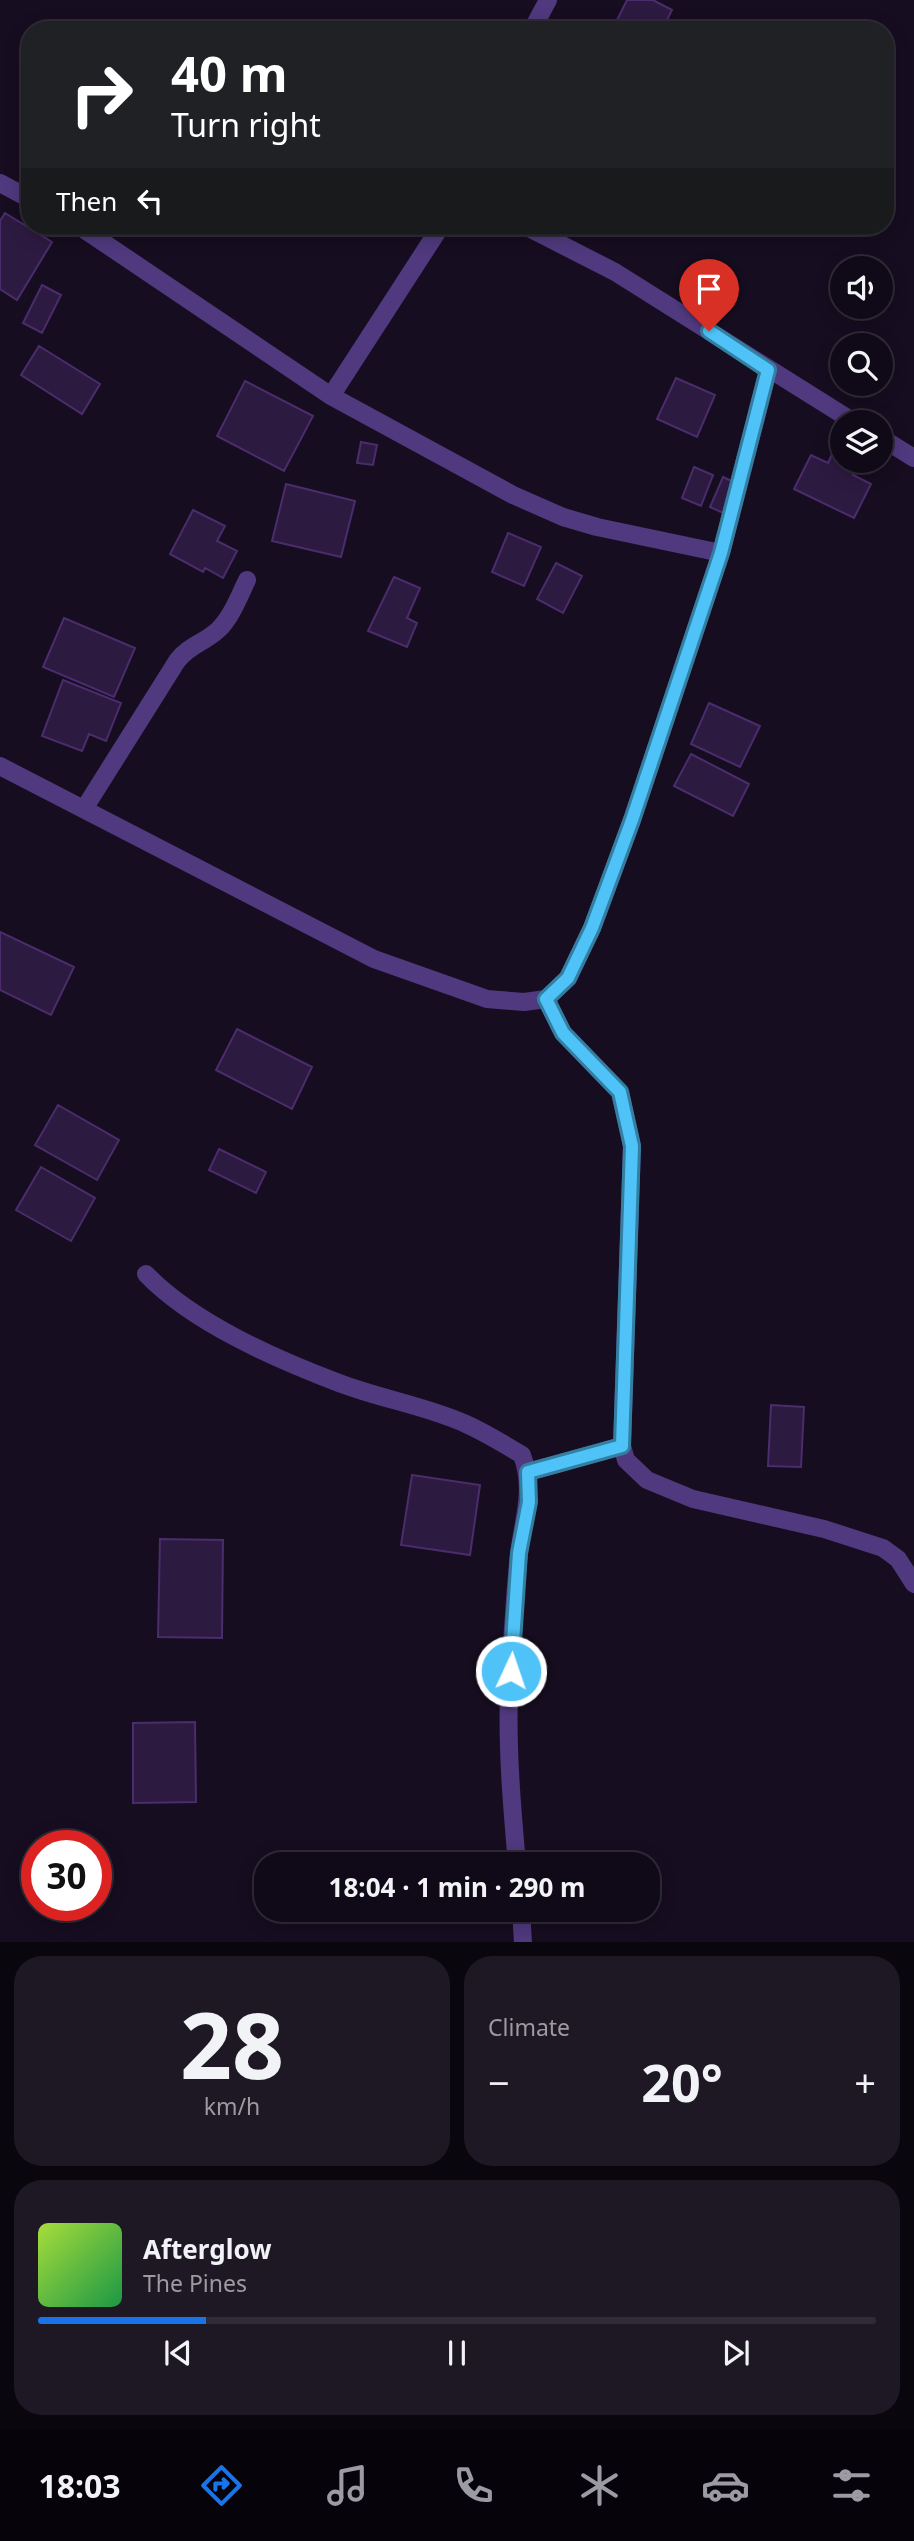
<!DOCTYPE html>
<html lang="en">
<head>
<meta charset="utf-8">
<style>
  body { margin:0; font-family:"Noto Sans",sans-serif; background:#1e1825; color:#f1f3f6; height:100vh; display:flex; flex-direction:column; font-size:26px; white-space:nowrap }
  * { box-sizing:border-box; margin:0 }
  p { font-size:23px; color:#9c9aa2 }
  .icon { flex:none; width:38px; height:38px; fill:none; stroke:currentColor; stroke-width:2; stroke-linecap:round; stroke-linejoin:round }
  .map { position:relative; height:1942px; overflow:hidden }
  .panel { display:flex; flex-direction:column; gap:14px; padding:14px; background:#09060d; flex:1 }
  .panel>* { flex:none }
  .guide { position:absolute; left:21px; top:21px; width:873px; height:214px; border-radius:28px; box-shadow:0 4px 18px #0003,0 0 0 2px #302b37; background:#202124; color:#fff; overflow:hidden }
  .tools { position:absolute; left:830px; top:256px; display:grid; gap:14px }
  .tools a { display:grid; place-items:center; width:63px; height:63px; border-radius:50%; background:#100a18; box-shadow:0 4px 18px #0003,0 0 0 2px #302b37; font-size:35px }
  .speed { position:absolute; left:21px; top:1830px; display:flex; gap:14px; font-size:35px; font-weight:700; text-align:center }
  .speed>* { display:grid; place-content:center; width:91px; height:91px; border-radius:50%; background:#100a18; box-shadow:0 4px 18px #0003,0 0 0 2px #302b37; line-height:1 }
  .speed .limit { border:10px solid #d22; background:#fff; color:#111 }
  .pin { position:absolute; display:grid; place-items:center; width:60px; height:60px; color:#fff; margin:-72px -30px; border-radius:50% 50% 50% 0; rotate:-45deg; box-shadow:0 0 7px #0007 }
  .pin .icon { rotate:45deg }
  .me { position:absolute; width:77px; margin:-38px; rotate:3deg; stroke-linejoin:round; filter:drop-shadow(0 0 5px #0008) }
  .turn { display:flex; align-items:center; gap:24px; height:147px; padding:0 35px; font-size:32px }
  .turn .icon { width:91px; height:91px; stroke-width:2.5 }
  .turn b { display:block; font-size:49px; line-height:60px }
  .then { display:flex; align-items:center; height:66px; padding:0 35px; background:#0003; gap:14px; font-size:26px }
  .big { font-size:52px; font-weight:700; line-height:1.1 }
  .panel .widget { flex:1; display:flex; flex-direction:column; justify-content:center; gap:10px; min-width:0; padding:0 24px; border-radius:28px; background:#1e1825 }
  .panel .dial { align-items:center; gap:0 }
  .dial b { font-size:91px; line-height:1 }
  .song { display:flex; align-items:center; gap:21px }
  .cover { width:84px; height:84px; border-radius:10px; background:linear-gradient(135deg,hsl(80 70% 55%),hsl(140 70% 35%)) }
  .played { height:7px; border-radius:4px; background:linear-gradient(90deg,#1a73e8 20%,#302b37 20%) }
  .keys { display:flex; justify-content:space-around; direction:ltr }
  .heat { display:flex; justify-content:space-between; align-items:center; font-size:38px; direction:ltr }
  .panel .tiles { flex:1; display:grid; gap:14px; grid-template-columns:1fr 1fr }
  .widget:last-child { grid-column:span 2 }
  .trip { position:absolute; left:254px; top:1852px; width:406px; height:70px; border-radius:28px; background:#100a18; box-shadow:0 4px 18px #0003,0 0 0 2px #302b37; font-weight:700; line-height:70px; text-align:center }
  .dock { display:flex; height:112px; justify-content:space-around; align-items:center; background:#06040a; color:#9c9aa2 }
  .dock .icon { width:49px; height:49px }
  .dock .selected { color:#1a73e8 }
  .dock b { font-size:32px; color:#f1f3f6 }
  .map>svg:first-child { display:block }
  .building { fill:#2d1a41; stroke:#4b2c6c; stroke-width:2 }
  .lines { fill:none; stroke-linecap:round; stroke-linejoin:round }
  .minor { stroke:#50397e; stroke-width:18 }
  .route-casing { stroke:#337fa1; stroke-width:18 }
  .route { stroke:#4fc3f7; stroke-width:12 }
</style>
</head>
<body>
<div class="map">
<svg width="914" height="1943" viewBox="0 0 914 1943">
  <rect width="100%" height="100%" fill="#160d20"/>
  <path class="building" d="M627,0H653L672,10L662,30H612Z
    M5,213L52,242L17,300L0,289V221Z
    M42,285L61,295L42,333L23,323Z
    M39,346L100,384L82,414L21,375Z
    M676,378L715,395L697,437L657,419Z
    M245,381L313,416L284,471L217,436Z
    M361,442L377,445L373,465L357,463Z
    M837,443L842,445V460H860L853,475L871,484L854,518L794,489L811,455L828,463Z
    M694,467L713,475L701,506L682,498Z
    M723,477L736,483L723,513L710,507Z
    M286,484L355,501L341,557L272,541Z
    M193,510L225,526L217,541L237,551L223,578L205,568L203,572L170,554Z
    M508,533L541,547L524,586L492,572Z
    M556,563L582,576L563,613L537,599Z
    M394,577L420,588L407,618L417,623L407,647L368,631Z
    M64,618L135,648L114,697L43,667Z
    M63,680L121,703L106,741L89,734L82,751L42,736Z
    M709,703L760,726L740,767L691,744Z
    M691,754L749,784L733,816L674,786Z
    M0,932L74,967L51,1015L0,990Z
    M237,1029L312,1067L292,1109L216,1070Z
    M58,1105L119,1140L97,1180L35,1145Z
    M219,1149L266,1172L256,1193L209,1170Z
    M41,1167L95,1198L71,1241L16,1210Z
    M771,1405L804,1407L801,1467L768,1466Z
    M412,1475L480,1485L470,1555L401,1545Z
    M160,1539L223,1540L222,1638L158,1637Z
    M195,1722L196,1802L133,1803V1723Z"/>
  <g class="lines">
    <path class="minor" d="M532,30L548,0
      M0,183L30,199
      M79,226L331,396L513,495L563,517L597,527L721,553
      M525,226L615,272L854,422
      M331,396L441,226
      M880,437L914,458
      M0,766L374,959L487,999L524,1002L546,999L568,978L592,928L632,820L721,553L768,371
      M84,809L177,661C189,645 204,643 218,630C231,618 239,597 247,580
      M546,999L563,1033L620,1092L632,1146L622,1446L626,1460L647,1480L693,1499L824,1529L883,1548L898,1559L914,1584
      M146,1274C193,1323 276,1359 339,1383C381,1399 426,1406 466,1424C486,1433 504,1444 522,1455C535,1490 523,1519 519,1554C514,1600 512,1647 509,1693C507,1750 512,1807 517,1864
      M528,1472L622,1446
      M521,1909L523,1943"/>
  </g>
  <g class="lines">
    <defs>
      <path id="route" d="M511,1671L519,1553L529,1502L528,1472L622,1446L632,1146L620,1092L563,1033L546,999L568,978L592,928L632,820L721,553L768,370L709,331"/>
    </defs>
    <use href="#route" class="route-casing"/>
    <use href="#route" class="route"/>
  </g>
</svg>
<div class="tools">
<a><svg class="icon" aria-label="sound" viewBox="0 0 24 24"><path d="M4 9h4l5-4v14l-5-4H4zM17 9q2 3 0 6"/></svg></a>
<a><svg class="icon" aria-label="search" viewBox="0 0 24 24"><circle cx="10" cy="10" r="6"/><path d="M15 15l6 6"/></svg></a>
<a><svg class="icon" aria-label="layers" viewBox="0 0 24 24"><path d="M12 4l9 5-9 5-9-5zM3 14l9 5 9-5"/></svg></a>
</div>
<div class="speed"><div class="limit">30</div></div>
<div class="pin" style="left:709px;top:331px;background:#d93025"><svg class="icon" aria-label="arrive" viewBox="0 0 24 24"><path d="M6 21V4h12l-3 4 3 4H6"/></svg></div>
<svg class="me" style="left:511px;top:1671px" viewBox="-20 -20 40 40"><circle r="17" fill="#4fc3f7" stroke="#fff" stroke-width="3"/><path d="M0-11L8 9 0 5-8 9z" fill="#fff"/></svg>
<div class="trip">18:04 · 1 min · 290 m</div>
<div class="guide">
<div class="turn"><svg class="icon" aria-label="right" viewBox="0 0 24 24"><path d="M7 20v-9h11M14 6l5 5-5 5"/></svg><div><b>40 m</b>Turn right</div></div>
<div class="then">Then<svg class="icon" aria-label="left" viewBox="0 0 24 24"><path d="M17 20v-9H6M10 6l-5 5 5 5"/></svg></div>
</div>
</div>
<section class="panel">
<div class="tiles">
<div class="widget dial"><b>28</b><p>km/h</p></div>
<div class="widget"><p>Climate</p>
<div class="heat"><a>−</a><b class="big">20°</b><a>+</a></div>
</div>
<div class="widget">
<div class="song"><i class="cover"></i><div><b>Afterglow</b><p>The Pines</p></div></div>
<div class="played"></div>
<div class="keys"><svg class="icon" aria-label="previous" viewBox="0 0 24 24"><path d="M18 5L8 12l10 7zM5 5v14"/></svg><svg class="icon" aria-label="pause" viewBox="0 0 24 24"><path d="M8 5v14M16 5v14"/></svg><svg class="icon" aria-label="next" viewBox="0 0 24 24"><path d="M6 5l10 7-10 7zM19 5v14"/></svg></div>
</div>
</div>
</section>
<nav class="dock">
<b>18:03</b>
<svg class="icon selected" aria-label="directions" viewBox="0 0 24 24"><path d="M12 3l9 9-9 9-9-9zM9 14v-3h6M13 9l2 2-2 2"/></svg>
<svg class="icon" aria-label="music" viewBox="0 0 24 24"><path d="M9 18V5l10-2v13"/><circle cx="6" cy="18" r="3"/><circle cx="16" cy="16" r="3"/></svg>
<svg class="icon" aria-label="phone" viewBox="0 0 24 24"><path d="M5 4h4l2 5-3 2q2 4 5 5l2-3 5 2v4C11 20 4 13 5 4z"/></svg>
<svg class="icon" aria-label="climate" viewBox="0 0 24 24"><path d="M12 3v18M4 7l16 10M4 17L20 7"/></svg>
<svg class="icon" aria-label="car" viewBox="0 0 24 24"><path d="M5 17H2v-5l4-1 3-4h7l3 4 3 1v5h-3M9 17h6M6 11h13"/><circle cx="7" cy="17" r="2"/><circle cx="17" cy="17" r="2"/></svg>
<svg class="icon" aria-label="filters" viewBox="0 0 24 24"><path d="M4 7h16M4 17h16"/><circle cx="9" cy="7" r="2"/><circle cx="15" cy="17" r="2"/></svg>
</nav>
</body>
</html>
